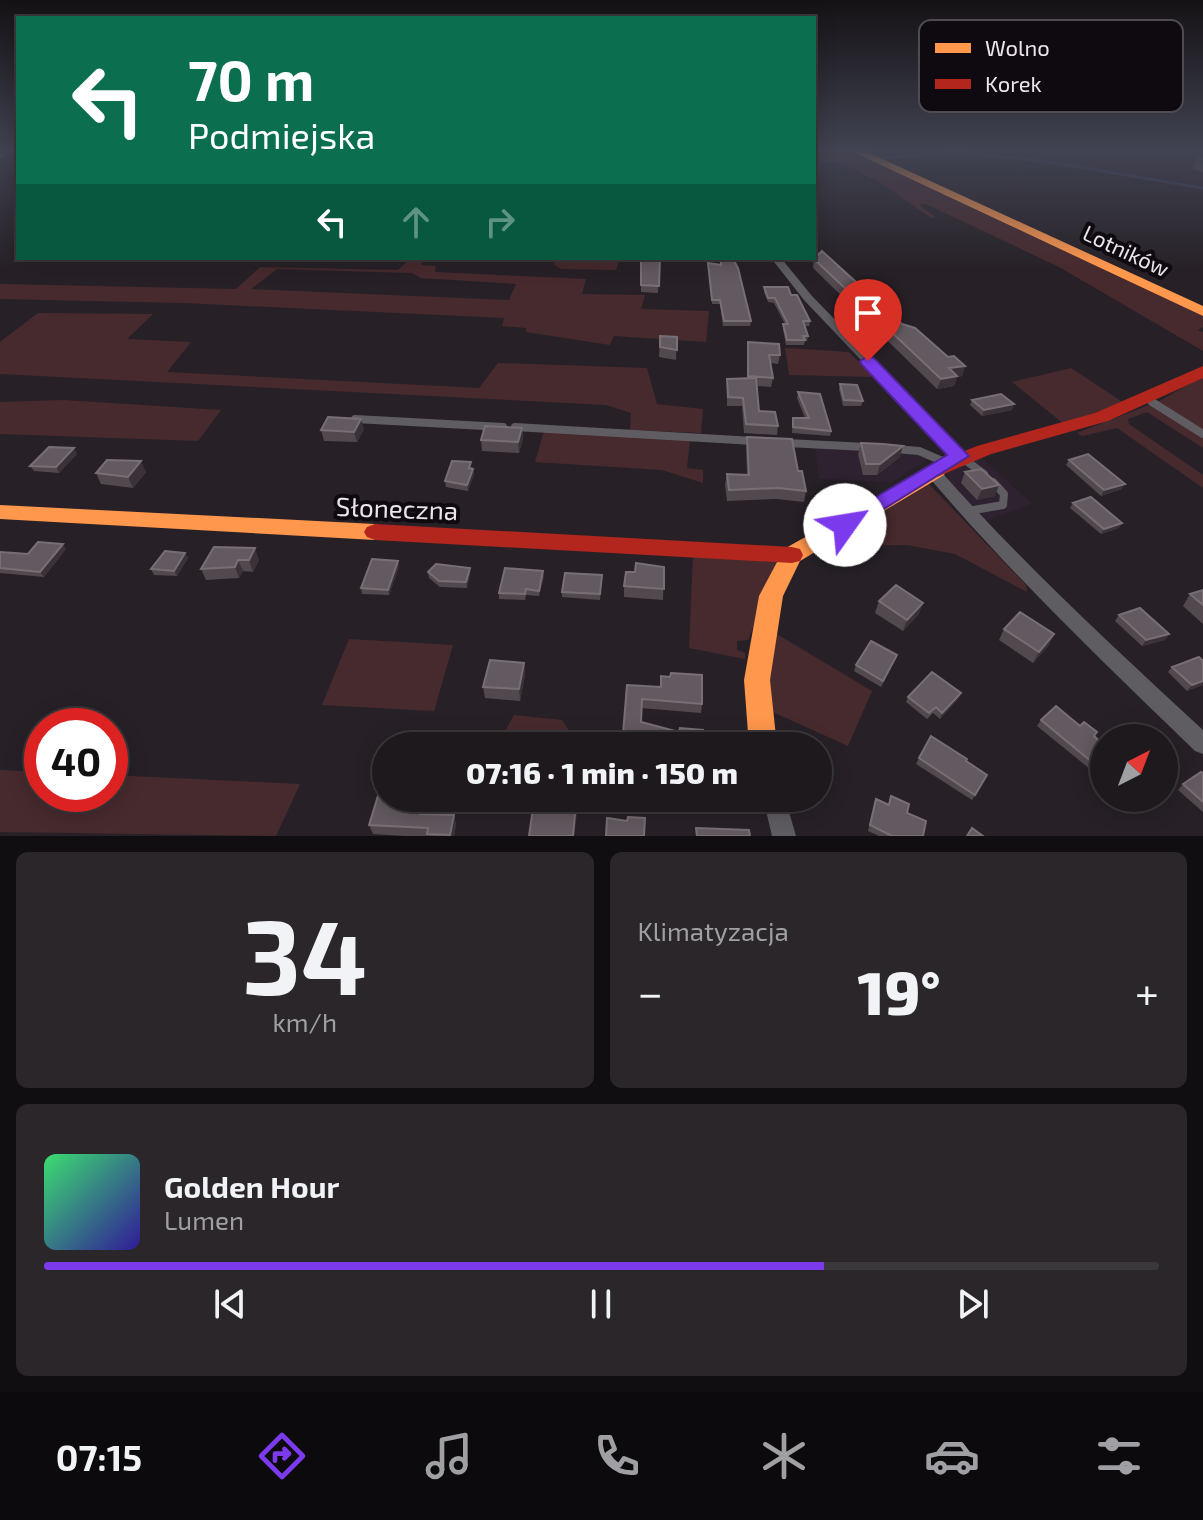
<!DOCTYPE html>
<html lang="pl">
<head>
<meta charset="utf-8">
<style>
  body { margin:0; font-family:"Exo 2",sans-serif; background:#2a262a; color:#f1f3f6; height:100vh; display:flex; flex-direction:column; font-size:30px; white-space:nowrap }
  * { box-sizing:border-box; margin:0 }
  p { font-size:26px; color:#a0a0a4 }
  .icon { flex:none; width:44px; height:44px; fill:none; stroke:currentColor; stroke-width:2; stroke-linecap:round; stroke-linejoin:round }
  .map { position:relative; height:836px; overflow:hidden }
  .panel { display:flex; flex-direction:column; gap:16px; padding:16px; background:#100e10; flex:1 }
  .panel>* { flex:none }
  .guide { position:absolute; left:16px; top:16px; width:800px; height:244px; border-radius:0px; box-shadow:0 4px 20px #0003,0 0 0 2px #3b383b; background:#0b6e4f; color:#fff; overflow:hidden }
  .needle { width:52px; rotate:42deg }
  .tools { position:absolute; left:1090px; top:724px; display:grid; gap:16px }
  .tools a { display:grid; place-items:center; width:88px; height:88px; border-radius:50%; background:#1d191d; box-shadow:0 4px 20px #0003,0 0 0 2px #3b383b; font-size:40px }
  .speed { position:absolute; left:24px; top:708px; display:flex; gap:16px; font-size:40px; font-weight:700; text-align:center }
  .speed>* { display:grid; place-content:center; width:104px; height:104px; border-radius:50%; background:#1d191d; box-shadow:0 4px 20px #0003,0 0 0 2px #3b383b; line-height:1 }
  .speed .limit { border:12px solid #d22; background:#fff; color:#111 }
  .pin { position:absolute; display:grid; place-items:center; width:68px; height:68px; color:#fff; margin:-82px -34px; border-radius:50% 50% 50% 0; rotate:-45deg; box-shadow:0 0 8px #0007 }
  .pin .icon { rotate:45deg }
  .me { position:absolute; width:88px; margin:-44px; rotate:58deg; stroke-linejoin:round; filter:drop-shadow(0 0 6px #0008) }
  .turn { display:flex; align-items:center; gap:28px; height:168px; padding:0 40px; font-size:36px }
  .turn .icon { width:104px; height:104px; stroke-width:2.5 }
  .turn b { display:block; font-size:56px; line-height:68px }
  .lanes { display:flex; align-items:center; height:76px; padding:0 40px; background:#0003; justify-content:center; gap:40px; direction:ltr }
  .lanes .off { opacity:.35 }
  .big { font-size:60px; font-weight:800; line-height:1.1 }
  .panel .widget { flex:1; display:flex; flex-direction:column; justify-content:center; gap:12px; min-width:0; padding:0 28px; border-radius:12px; background:#2a262a }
  .panel .dial { align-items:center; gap:0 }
  .dial b { font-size:104px; line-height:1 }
  .song { display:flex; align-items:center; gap:24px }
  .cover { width:96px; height:96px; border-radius:12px; background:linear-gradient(135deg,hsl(140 70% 55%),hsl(250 70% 35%)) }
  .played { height:8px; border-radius:4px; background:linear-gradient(90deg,#7c3aed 70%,#3b383b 70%) }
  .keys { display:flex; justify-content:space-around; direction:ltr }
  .heat { display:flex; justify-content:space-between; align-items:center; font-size:44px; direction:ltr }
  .panel .tiles { flex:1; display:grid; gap:16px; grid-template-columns:1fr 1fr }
  .widget:last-child { grid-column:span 2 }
  .trip { position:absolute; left:372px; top:732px; width:460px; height:80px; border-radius:40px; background:#1d191d; box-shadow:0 4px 20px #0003,0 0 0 2px #3b383b; font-weight:800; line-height:80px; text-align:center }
  .menu { display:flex; height:128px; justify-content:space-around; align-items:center; background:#0c0a0c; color:#a0a0a4 }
  .menu .icon { width:56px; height:56px }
  .menu .active { color:#7c3aed }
  .menu b { font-size:36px; color:#f1f3f6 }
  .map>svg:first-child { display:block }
  .built { fill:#2f2230 }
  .green { fill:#472a2e; fill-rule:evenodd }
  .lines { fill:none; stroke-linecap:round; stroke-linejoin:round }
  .stream { stroke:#363a5b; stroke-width:3 }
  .lane-far1 { stroke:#5f5d62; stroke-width:6 }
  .lane { stroke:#5f5d62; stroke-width:8 }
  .street { fill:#5f5d62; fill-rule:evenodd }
  .slow { fill:#ff974d; fill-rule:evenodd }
  .jam { fill:#b3261e; fill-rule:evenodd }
  .wall { fill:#52494f }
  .shaded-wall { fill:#3a3238 }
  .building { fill:#635960; stroke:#786f75; stroke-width:2 }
  .route { fill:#7c3aed; stroke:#51269a; stroke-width:2 }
  .labels { text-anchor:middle; stroke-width:8; stroke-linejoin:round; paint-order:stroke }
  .far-street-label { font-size:22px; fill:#ebe4eb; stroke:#0f0a0f }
  .street-label { font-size:26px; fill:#ebe4eb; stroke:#0f0a0f }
  .key { fill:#0f0a0f; stroke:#514b51; stroke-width:2 }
  .key-label { font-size:22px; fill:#ebe4eb }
</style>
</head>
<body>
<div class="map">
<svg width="1203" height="836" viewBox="0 0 1203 836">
  <rect width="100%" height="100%" fill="#272127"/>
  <path class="built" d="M1022,151H1203V186L1005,156Z
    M815,447L918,453L931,457L892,482L819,479Z
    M981,457L1032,504L984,521L949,484L948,474L959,463Z"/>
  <path class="green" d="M820,151H850L1203,316V327L1198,330L1203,332V351L1059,267L926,204L919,205L936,217L931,218L881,183L839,162L814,163V157L826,155Z
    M411,258H425L421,265L436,266L435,272L586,279L582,294L645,295L641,309L709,311L706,342L614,336L610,345L526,332V328L502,326L504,318L184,303L0,299V284L236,289L260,267L398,270ZM277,269L412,273L421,278L516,284L509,300L251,289Z
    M560,258H620L616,270L561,269L553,264Z
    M38,313L153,314L127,339L191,342L167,372L479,388L498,363L647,368L657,404L703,409L701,433L630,430L631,413L606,405L0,374V342Z
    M785,348L849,352L874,377L789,375Z
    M1071,368L1124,403L1064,424L1012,382Z
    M1203,376V432L1158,402Z
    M64,400L221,410L198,441L0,434V402Z
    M1149,405L1203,437V448L1147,412L1128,419L1129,424L1203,475V488L1117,428L1082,436L1077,433Z
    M544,431L690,439L687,468L703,470V483L662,470L535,462Z
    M925,480L1026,585L1027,592L955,554L907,545L838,546L833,541Z
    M693,554L776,559L779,563L748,640L737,641V650L745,653V659L689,648Z
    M775,633L872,691L848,746L766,709Z
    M349,639L453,645L434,711L322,705Z
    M514,715L562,720L579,746H497Z
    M0,770L42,772V794H110V775L300,784L276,836L0,832Z"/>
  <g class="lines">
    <path class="stream" d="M884,158L957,152L1049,162L1203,188
      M814,162L842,161"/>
    <path class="lane-far1" d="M1148,400L1155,404"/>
    <path class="lane" d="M1152,402L1203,434
      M355,419L503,427
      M515,427L754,441
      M787,443L866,447
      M895,449L919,451L947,463
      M961,457L984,474
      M968,511L1003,505L1004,494L993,482"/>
    <path class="street" d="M0,154H5L6,156L0,159Z
      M771,258H781L812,296L965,453L967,456L965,459H955L804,300Z
      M932,466L937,467C1020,561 1111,645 1203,730V754L1195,751C1103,662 1010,573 927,475L924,471L927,467Z
      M763,798H785L796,836H772Z"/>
    <path class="slow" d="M851,151H865L1203,306V316Z
      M937,463L947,470L944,475L800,561L783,596L770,680L777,746H749L744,680L759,596L784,549Z
      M0,505L375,524L383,527L386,532L383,537L375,540L0,519Z"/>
    <path class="jam" d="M1203,366V378L1108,421L991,454L937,477L927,470L930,465L977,446L1095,413Z
      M375,524L792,547L800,549L803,555L800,561L792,563L375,540L367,537L364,532L367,527Z"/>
  </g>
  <path class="wall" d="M1203,157V172L1192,169L1197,158Z
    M641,258H660L658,293L641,292Z
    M721,259L751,321L750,326H723L720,304H712L708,263L721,264Z
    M814,259L902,324L948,357L965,366L962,376L957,377L954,386L937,389L813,268Z
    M764,287L791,295L810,321L809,326H804L808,336L807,341H805L804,345H786L783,329V324H785L774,303L768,302L764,292Z
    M660,336L677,337L676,360L659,357Z
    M748,342L780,355L778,364L771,363L773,378L771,387L757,386L759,411L778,426L777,435L744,433L742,406H727V379L747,378Z
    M840,384L863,401L861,406H843L839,389Z
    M798,392L831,431L830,436L792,433L793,418H805L797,398Z
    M972,400L1012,410L982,416L970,405Z
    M522,428L523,438L519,453L482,451L481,440Z
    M364,429L357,442L324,441L321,430Z
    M747,437L798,471L806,491L804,502L777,499L727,501L725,485L727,474L747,475L746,447Z
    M861,443L900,457L877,475H863L858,454Z
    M77,454L59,473L34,471L30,466Z
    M1069,460L1122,489L1101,496L1066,465Z
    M472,467L474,474L468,491L446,487L445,481Z
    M146,472L133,488L101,484L96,473Z
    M965,472L995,496L977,500L961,483Z
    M1073,503L1119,528L1101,534L1070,508Z
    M214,547L259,560L253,572L243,571L239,578L206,580L201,569Z
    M66,549L44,577L0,573V552L28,554Z
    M185,553L188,558L177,576L154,575L151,569Z
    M399,566L389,595L362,594L361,588Z
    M664,567L663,600L624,597V586Z
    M470,568V573L467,588L440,587L429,578L428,572Z
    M602,575L600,600L562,597V592Z
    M544,576L539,596L526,595L525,600L499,599V593Z
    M1203,590V624L1183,606L1190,594Z
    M879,601L919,614L903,631L875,613Z
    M1119,615L1169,634L1165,640L1142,646L1115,621Z
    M1004,629L1054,634L1048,646L1033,663L999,640Z
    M897,655L881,687L854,671L856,665Z
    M1203,661V685L1187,691L1168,672L1172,667Z
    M524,663L525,674L520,701L485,698L483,687Z
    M627,685L702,704L701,713L641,708V722L622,746Z
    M961,693L958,699L940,719L933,713L927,719L906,702L908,697Z
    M1041,720L1080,726L1097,732L1094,737L1104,745V775L1101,778L1037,726Z
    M919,758L966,761L987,775L972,800L916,764Z
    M1203,773V812L1178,790L1183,784Z
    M891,796L907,813L923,836H879L868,831L876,799L888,804Z
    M386,798H428L425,814L454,815L456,825L454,836H405L373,834L369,825Z"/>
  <path class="shaded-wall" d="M965,366L962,376L957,377L954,386L937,389L941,379L949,368Z
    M1014,404L1012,410L982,416L984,410Z
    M361,419L364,429L357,442L354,432Z
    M522,428L523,438L519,453L518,442Z
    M903,446L900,457L877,475L880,464Z
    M74,448L77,454L59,473L56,467Z
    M141,461L146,472L133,488L128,477Z
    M473,469L474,474L468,491L467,485Z
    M1125,484L1122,489L1101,496L1104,490Z
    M999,485L995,496L977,500L982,489Z
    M1122,523L1119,528L1101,534L1104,529Z
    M63,544L66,549L44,577L40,572Z
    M255,548L259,560L253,572L249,560Z
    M185,553L188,558L177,576L174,571Z
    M238,560L243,571L239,578L235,567Z
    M398,561L399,566L389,595L388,590Z
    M470,568V573L467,588L466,582Z
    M543,571L544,576L539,596V591Z
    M923,603L919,614L903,631L907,620Z
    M1054,634L1048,646L1033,663L1039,652Z
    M1169,634L1165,640L1142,646L1146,640Z
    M524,663L525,674L520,701L519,689Z
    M1203,681V685L1187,691L1192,685Z
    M961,693L958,699L940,719L942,713Z
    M424,798H428L423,824L420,814Z
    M576,803L577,814L574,836H573Z
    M454,815L456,825L454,836H450Z"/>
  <path class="building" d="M822,251L902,324L915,328L948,357L954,356L965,366L949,368L957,376L941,379L814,259Z
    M641,258H660L659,286L641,285Z
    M721,259H733L738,268L751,321H724L720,300H712L708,263L721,265Z
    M764,287H788L791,295H797L810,321H803L808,336H803L805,340H787L783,324H788L775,298H768Z
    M660,336L677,337V350L660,347Z
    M748,342L779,344L780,355H769L773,378L748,376Z
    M756,378L759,411L775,412L778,426L746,424L743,398L728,397L727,379Z
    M840,384L857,385L863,401L844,400Z
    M798,392L820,394L831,431L793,427V418H809Z
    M1001,394L1014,404L984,410L972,400Z
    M328,417L361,419L354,432L321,430Z
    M485,426L522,428L518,442L481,440Z
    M747,437L792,439L798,471H802L806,491L779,488L729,490L727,474L749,475Z
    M861,443L883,444L903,446L880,464H866Z
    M49,447L74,448L56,467L30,466Z
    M1088,454L1125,484L1104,490L1069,460Z
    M107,460L141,461L128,477L96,473Z
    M452,461L471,462L469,468L473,469L467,485L445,481Z
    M981,469L999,485L982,489L965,472Z
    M1091,497L1122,523L1104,529L1073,503Z
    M38,542L63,544L40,572L0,568V552L28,554Z
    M214,547L255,548L249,560H238L235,567L201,569Z
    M165,551L185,553L174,571L151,569Z
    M372,559L398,561L388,590L361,588Z
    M636,563L664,567V589L624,586L626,572H635Z
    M436,564L470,568L466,582L439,581L428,572Z
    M505,568L543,571L539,591L526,589L525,594L499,593Z
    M565,573L602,575L600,594L562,592Z
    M896,585L923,603L907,620L879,601Z
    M1203,590V605L1190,594Z
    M1140,608L1169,634L1146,640L1119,615Z
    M1020,612L1054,634L1039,652L1004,629Z
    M871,641L897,655L883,681L856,665Z
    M1199,657L1203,661V681L1192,685L1172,667Z
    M490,660L524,663L519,689L483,687Z
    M932,672L961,693L942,713L936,707L929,713L908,697Z
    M671,673L702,675V704L642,699L641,722L679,732L680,728L703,730V746H622L627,685L661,687V676L670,677Z
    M1056,706L1080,726L1084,722L1097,732L1094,736L1104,745V772L1041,720Z
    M931,736L967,759L966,761L987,775L975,795L919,758Z
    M1201,772L1203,773V802L1183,784Z
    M381,786H386V798H424L420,814L454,815L450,835L427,834L428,828L369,825Z
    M891,796L909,804L907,813L926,821L923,836H892L870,825L876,799L889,805Z
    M534,801L576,803L573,836H529Z
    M628,817L645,818L644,836H606L607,818L627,821Z
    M696,828L749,830L750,836H697Z
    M972,828L983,836H967Z"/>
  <linearGradient id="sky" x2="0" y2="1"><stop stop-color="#151215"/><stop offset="0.56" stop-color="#414352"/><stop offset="1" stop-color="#414352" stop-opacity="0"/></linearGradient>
  <rect width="1203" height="268" fill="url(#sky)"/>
  <path class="route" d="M868,356L874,358L969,456L845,533L837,531L834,525L837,520L947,455L862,365L860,361Z"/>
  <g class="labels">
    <g class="far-street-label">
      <text transform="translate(1126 251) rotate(25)" y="8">Lotników</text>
    </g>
    <g class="street-label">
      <text transform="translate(397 509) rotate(2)" y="9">Słoneczna</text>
    </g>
  </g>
  <rect x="919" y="20" width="264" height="92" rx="12" class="key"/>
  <rect x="935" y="43" width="36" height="10" fill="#ff974d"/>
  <rect x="935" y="79" width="36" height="10" fill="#b3261e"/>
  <g class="key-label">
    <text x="985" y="56">Wolno</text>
    <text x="985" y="92">Korek</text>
  </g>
</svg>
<div class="tools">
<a><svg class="needle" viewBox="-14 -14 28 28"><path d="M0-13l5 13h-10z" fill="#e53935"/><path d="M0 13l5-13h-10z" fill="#a0a0a4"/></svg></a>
</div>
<div class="speed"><div class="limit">40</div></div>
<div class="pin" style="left:868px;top:361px;background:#d93025"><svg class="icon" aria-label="arrive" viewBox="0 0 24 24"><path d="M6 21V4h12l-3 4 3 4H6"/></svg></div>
<svg class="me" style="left:845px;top:525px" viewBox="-20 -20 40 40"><circle r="19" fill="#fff"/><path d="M0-13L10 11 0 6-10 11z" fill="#7c3aed"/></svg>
<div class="trip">07:16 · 1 min · 150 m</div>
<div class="guide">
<div class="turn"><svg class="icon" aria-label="left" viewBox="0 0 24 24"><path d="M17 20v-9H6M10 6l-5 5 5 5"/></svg><div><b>70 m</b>Podmiejska</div></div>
<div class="lanes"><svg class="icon" aria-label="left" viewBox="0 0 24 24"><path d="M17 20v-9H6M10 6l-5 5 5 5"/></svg><svg class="icon off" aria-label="ahead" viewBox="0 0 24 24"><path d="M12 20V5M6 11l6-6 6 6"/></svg><svg class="icon off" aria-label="right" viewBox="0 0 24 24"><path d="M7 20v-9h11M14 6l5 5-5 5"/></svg></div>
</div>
</div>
<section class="panel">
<div class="tiles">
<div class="widget dial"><b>34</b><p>km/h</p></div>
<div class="widget"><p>Klimatyzacja</p>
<div class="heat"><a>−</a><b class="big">19°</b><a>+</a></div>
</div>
<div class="widget">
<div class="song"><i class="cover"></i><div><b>Golden Hour</b><p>Lumen</p></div></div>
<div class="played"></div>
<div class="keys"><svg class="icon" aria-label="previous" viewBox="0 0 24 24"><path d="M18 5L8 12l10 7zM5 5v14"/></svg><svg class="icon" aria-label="pause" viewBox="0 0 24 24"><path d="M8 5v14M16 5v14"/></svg><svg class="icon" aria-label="next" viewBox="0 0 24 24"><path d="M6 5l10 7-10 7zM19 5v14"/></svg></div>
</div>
</div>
</section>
<nav class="menu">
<b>07:15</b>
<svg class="icon active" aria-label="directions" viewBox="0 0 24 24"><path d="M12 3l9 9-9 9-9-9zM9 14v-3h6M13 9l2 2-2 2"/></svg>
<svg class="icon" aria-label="music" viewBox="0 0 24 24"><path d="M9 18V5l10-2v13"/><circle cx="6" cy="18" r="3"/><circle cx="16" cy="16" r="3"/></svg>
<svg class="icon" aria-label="phone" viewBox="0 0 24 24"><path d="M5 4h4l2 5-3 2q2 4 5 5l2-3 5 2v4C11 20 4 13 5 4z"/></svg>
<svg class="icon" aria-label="climate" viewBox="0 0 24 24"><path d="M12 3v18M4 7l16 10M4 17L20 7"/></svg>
<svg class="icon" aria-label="car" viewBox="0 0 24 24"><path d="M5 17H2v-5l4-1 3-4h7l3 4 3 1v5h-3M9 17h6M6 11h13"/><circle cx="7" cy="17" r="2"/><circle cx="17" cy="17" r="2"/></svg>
<svg class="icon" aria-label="filters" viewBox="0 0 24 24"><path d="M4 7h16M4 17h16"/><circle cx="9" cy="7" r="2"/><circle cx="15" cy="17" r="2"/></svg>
</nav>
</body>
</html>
